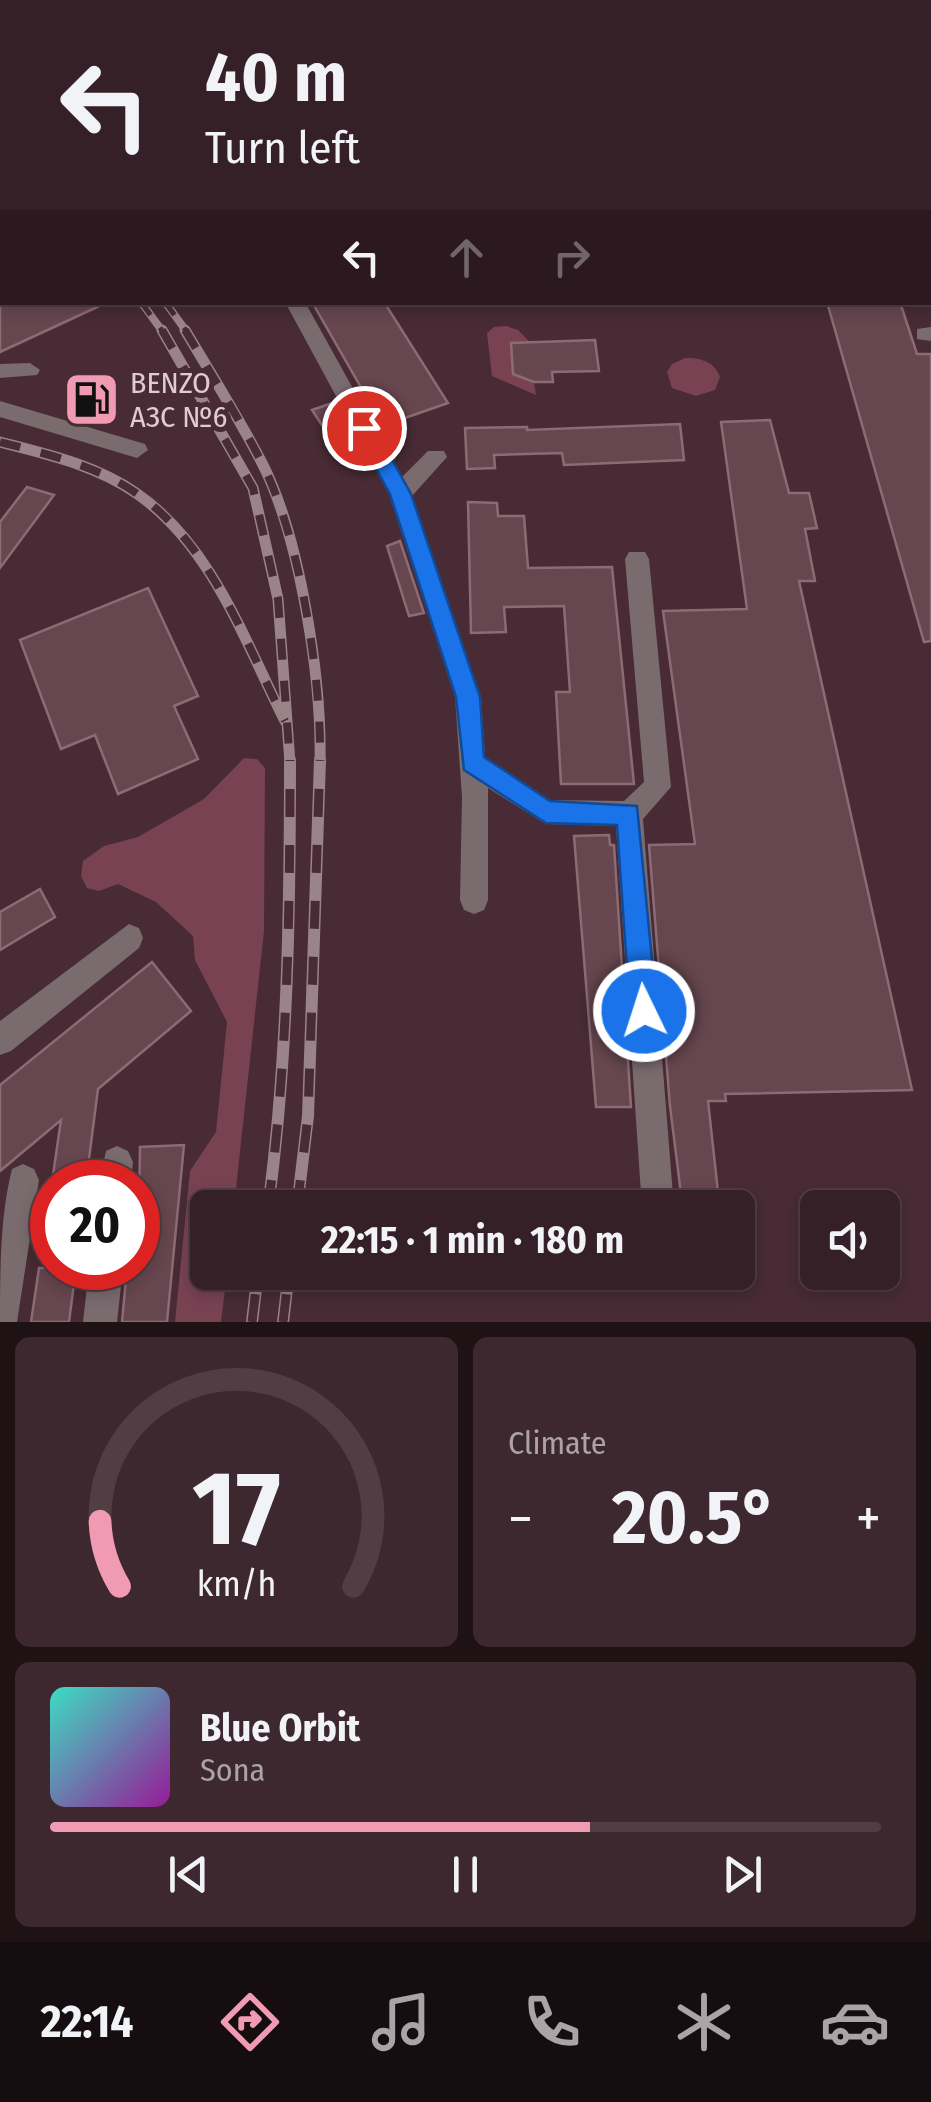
<!DOCTYPE html>
<html lang="en">
<head>
<meta charset="utf-8">
<style>
  body { margin:0; font-family:"Fira Sans Condensed",sans-serif; background:#3d282f; color:#f1f3f6; height:100vh; display:flex; flex-direction:column; font-size:38px; white-space:nowrap }
  * { box-sizing:border-box; margin:0 }
  p { font-size:32px; color:#aaa3a7 }
  .icon { flex:none; width:55px; height:55px; fill:none; stroke:currentColor; stroke-width:2; stroke-linecap:round; stroke-linejoin:round }
  .map { position:relative; height:1322px; overflow:hidden }
  .side { display:flex; flex-direction:column; gap:15px; padding:15px; background:#1e1215; flex:1 }
  .side>* { flex:none }
  .top-card { position:absolute; left:0px; top:0px; width:932px; height:305px; box-shadow:0 5px 15px #0003,0 0 0 2px #503e44; background:#362027; color:#f1f3f6; overflow:hidden }
  .tools { position:absolute; left:800px; top:1190px; display:grid; gap:20px }
  .tools a { display:grid; place-items:center; width:100px; height:100px; border-radius:15px; background:#362027; box-shadow:0 5px 15px #0003,0 0 0 2px #503e44; font-size:50px }
  .speed { position:absolute; left:30px; top:1160px; display:flex; gap:20px; font-size:50px; font-weight:700; text-align:center }
  .speed>* { display:grid; place-content:center; width:130px; height:130px; border-radius:50%; background:#362027; box-shadow:0 5px 15px #0003,0 0 0 2px #503e44; line-height:1 }
  .speed .limit { border:15px solid #d22; background:#fff; color:#111 }
  .pin { position:absolute; display:grid; place-items:center; width:85px; height:85px; color:#fff; margin:-42px; border:5px solid #fff; border-radius:50%; box-shadow:0 2px 10px #0007 }
  .me { position:absolute; width:110px; margin:-55px; rotate:356deg; stroke-linejoin:round; filter:drop-shadow(0 0 8px #0008) }
  .turn { display:flex; align-items:center; gap:35px; height:210px; padding:0 40px; font-size:45px }
  .turn .icon { width:130px; height:130px; stroke-width:2.5 }
  .turn b { display:block; font-size:70px; line-height:85px }
  .lanes { display:flex; align-items:center; height:95px; padding:0 40px; background:#0003; justify-content:center; gap:50px; direction:ltr }
  .lanes .off { opacity:.35 }
  .big { font-size:75px; font-weight:700; line-height:1.1 }
  .side .card { flex:1; display:flex; flex-direction:column; justify-content:center; gap:15px; min-width:0; padding:0 35px; border-radius:15px; background:#3d282f }
  .side .dial { align-items:center; gap:0 }
  .dial svg { height:260px; overflow:visible; fill:none; stroke:#503e44; stroke-width:7; stroke-linecap:round; text-anchor:middle }
  .dial text { fill:#f1f3f6; stroke:none }
  .song { display:flex; align-items:center; gap:30px }
  .cover { width:120px; height:120px; border-radius:15px; background:linear-gradient(135deg,hsl(170 70% 55%),hsl(300 70% 35%)) }
  .played { height:10px; border-radius:5px; background:linear-gradient(90deg,#f09ab4 65%,#503e44 65%) }
  .keys { display:flex; justify-content:space-around; direction:ltr }
  .heat { display:flex; justify-content:space-between; align-items:center; font-size:55px; direction:ltr }
  .side .tiles { flex:1; display:grid; gap:15px; grid-template-columns:1fr 1fr }
  .card:last-child { grid-column:span 2 }
  .trip { position:absolute; left:190px; top:1190px; width:565px; height:100px; border-radius:15px; background:#362027; box-shadow:0 5px 15px #0003,0 0 0 2px #503e44; font-weight:700; line-height:100px; text-align:center }
  .tab-bar { display:flex; height:160px; justify-content:space-around; align-items:center; background:#160d10; color:#aaa3a7 }
  .tab-bar .icon { width:70px; height:70px }
  .tab-bar .current { color:#f09ab4 }
  .tab-bar b { font-size:45px; color:#f1f3f6 }
  .map>svg:first-child { display:block }
  .green { fill:#784253 }
  .building { fill:#66464f; stroke:#8c6b74; stroke-width:2.5 }
  .lines { fill:none; stroke-linecap:round; stroke-linejoin:round }
  .minor { fill:#7a6b6f; fill-rule:evenodd }
  .major { fill:#bea0a8; fill-rule:evenodd }
  .rail-far2-casing { stroke:#9b838a; stroke-width:8 }
  .rail-far1-casing { stroke:#9b838a; stroke-width:11 }
  .rail-casing { stroke:#9b838a; stroke-width:12 }
  .rail-far2 { stroke:#482b34; stroke-width:5; stroke-dasharray:16; stroke-linecap:butt }
  .rail-far1 { stroke:#482b34; stroke-width:8; stroke-dasharray:21; stroke-linecap:butt }
  .rail { stroke:#482b34; stroke-width:9; stroke-dasharray:28; stroke-linecap:butt }
  .route { fill:#1a73e8; stroke:#114b97; stroke-width:2.5 }
  .labels { text-anchor:middle; stroke-width:10; stroke-linejoin:round; paint-order:stroke }
  .poi-label { font-size:30px; fill:#dfccd1; stroke:#482b34; text-anchor:start }
</style>
</head>
<body>
<div class="map">
<svg width="931" height="1322" viewBox="0 0 931 1322">
  <rect width="100%" height="100%" fill="#482b34"/>
  <path class="green" d="M506,326L518,330L530,342L511,343L513,373L534,382L536,395L492,376L487,333L494,327Z
    M685,358C700,357 715,362 720,377L715,390L696,396L672,388L667,372L672,364Z
    M244,758L257,759L265,768L264,931L234,1207L208,1208V1272L227,1273L221,1322H175L190,1171L216,1132L227,1022L195,960L193,936L156,902L118,884L99,891L87,888L81,876L83,861L104,846L138,837L204,799Z"/>
  <path class="building" d="M0,302H108L0,352Z
    M312,302H384L448,403L379,427L359,392L363,391Z
    M827,302H900L917,354H931V641L924,642Z
    M595,340L599,371L552,372L553,382H534L513,374L511,343Z
    M335,402L353,436L333,442L312,410Z
    M770,420L789,493H809L817,528L805,529L815,581H799L912,1090L725,1094L726,1101H708L719,1201L682,1202L670,1106L649,845L695,844L663,611L747,609L721,422Z
    M680,424L684,460L564,465L562,453L494,455L495,468L467,469L465,428L527,427V430Z
    M27,487L54,495L0,568V522Z
    M468,502L497,503L498,516H524L528,568L612,567L634,784H561L556,692H570L564,606L504,607L506,632L471,633Z
    M400,541L424,613L409,616L387,546Z
    M148,588L198,696L174,706L198,759L118,794L95,735L61,749L20,640Z
    M609,835L610,845H614L631,1107H596L574,836Z
    M40,889L55,917L0,950V912Z
    M152,962L191,1011L98,1089L86,1182H52L61,1120L0,1171V1085Z
    M184,1145L167,1322H122L127,1268H138L140,1147Z
    M39,1268H76L69,1322H31Z"/>
  <g class="lines">
    <path class="minor" d="M247,0H265L267,2H249Z
      M930,31H931V42H930Z
      M930,180L931,181V194L930,193Z
      M931,216V229H930V216Z
      M285,302H305L402,477L428,451H444L447,457L412,496L481,697L485,757L550,800L624,801L644,782L625,559L629,552H645L649,559L671,787L643,819L674,1208H642L616,826L546,824L488,788V900L484,910L474,914L464,910L460,900L462,797L455,697L389,494Z
      M931,327V341L917,339V329Z
      M30,363L40,370L37,375L0,378V364Z
      M0,401L145,444L148,450L137,458L0,417Z
      M129,924L139,928L143,938L139,948L11,1051L0,1055V1021Z
      M117,1146L128,1151L133,1162L131,1182H99L106,1151Z
      M23,1164L34,1169L39,1180L17,1322H0C0,1273 0,1215 12,1169Z
      M89,1268H123L117,1322H83Z"/>
    <path class="major" d="M0,37L2,38V49L0,48Z"/>
    <defs>
      <path id="rail-far2" d="M141,302L163,332
        M165,302L187,332"/>
      <path id="rail-far1" d="M162,330L253,488L278,599L290,763
        M185,330C211,374 239,418 262,463C300,537 322,680 320,763
        M0,442C46,454 96,465 136,493C212,545 245,642 285,721"/>
      <path id="rail" d="M268,1208C288,1059 290,911 290,760
        M297,1208L308,1116L320,760
        M252,1322L258,1272
        M283,1322L289,1272"/>
    </defs>
    <use href="#rail-far2" class="rail-far2-casing"/>
    <use href="#rail-far1" class="rail-far1-casing"/>
    <use href="#rail" class="rail-casing"/>
    <use href="#rail-far2" class="rail-far2"/>
    <use href="#rail-far1" class="rail-far1"/>
    <use href="#rail" class="rail"/>
  </g>
  <path class="route" d="M364,420L371,422L411,494L480,697L484,757L550,801L637,806L657,1011L653,1020L644,1024L634,1020L630,1011L617,825L546,823L464,770L456,697L390,494L354,428Z"/>
  <defs>
    <symbol id="fuel-square" viewBox="-11 -11 22 22"><rect x="-9" y="-9" width="18" height="18" rx="4" fill="#f09ab4" stroke="#482b34"/><path d="M-5.5-6h7V0h2V4h1.3V-2.5L3-4.5l.8-.8L6-3V5H2.5V1h-1V6h-7ZM-4.2-4.7v3.2H.2V-4.7Z" fill="#111"/></symbol>
  </defs>
  <g fill-rule="evenodd">
    <use href="#fuel-square" x="60" y="368" width="63" height="63"/>
  </g>
  <g class="labels">
    <g class="poi-label">
      <text x="130" y="393">BENZO<tspan x="130" dy="34">АЗС №6</tspan></text>
    </g>
  </g>
</svg>
<div class="tools">
<a><svg class="icon" aria-label="sound" viewBox="0 0 24 24"><path d="M4 9h4l5-4v14l-5-4H4zM17 9q2 3 0 6"/></svg></a>
</div>
<div class="speed"><div class="limit">20</div></div>
<div class="pin" style="left:364px;top:428px;background:#d93025"><svg class="icon" aria-label="arrive" viewBox="0 0 24 24"><path d="M6 21V4h12l-3 4 3 4H6"/></svg></div>
<svg class="me" style="left:644px;top:1011px" viewBox="-20 -20 40 40"><circle r="17" fill="#1a73e8" stroke="#fff" stroke-width="3"/><path d="M0-11L8 9 0 5-8 9z" fill="#fff"/></svg>
<div class="trip">22:15 · 1 min · 180 m</div>
<div class="top-card">
<div class="turn"><svg class="icon" aria-label="left" viewBox="0 0 24 24"><path d="M17 20v-9H6M10 6l-5 5 5 5"/></svg><div><b>40 m</b>Turn left</div></div>
<div class="lanes"><svg class="icon" aria-label="left" viewBox="0 0 24 24"><path d="M17 20v-9H6M10 6l-5 5 5 5"/></svg><svg class="icon off" aria-label="ahead" viewBox="0 0 24 24"><path d="M12 20V5M6 11l6-6 6 6"/></svg><svg class="icon off" aria-label="right" viewBox="0 0 24 24"><path d="M7 20v-9h11M14 6l5 5-5 5"/></svg></div>
</div>
</div>
<section class="side">
<div class="tiles">
<div class="card dial"><svg viewBox="0 0 100 80">
<path d="M14 69A42 42 0 1 1 86 69"/>
<path d="M14 69A42 42 0 0 1 8 49" stroke="#f09ab4"/>
<text x="50" y="56" font-size="32" font-weight="700">17</text>
<text x="50" y="72" font-size="11">km/h</text>
</svg></div>
<div class="card"><p>Climate</p>
<div class="heat"><a>−</a><b class="big">20.5°</b><a>+</a></div>
</div>
<div class="card">
<div class="song"><i class="cover"></i><div><b>Blue Orbit</b><p>Sona</p></div></div>
<div class="played"></div>
<div class="keys"><svg class="icon" aria-label="previous" viewBox="0 0 24 24"><path d="M18 5L8 12l10 7zM5 5v14"/></svg><svg class="icon" aria-label="pause" viewBox="0 0 24 24"><path d="M8 5v14M16 5v14"/></svg><svg class="icon" aria-label="next" viewBox="0 0 24 24"><path d="M6 5l10 7-10 7zM19 5v14"/></svg></div>
</div>
</div>
</section>
<nav class="tab-bar">
<b>22:14</b>
<svg class="icon current" aria-label="directions" viewBox="0 0 24 24"><path d="M12 3l9 9-9 9-9-9zM9 14v-3h6M13 9l2 2-2 2"/></svg>
<svg class="icon" aria-label="music" viewBox="0 0 24 24"><path d="M9 18V5l10-2v13"/><circle cx="6" cy="18" r="3"/><circle cx="16" cy="16" r="3"/></svg>
<svg class="icon" aria-label="phone" viewBox="0 0 24 24"><path d="M5 4h4l2 5-3 2q2 4 5 5l2-3 5 2v4C11 20 4 13 5 4z"/></svg>
<svg class="icon" aria-label="climate" viewBox="0 0 24 24"><path d="M12 3v18M4 7l16 10M4 17L20 7"/></svg>
<svg class="icon" aria-label="car" viewBox="0 0 24 24"><path d="M5 17H2v-5l4-1 3-4h7l3 4 3 1v5h-3M9 17h6M6 11h13"/><circle cx="7" cy="17" r="2"/><circle cx="17" cy="17" r="2"/></svg>
</nav>
</body>
</html>
